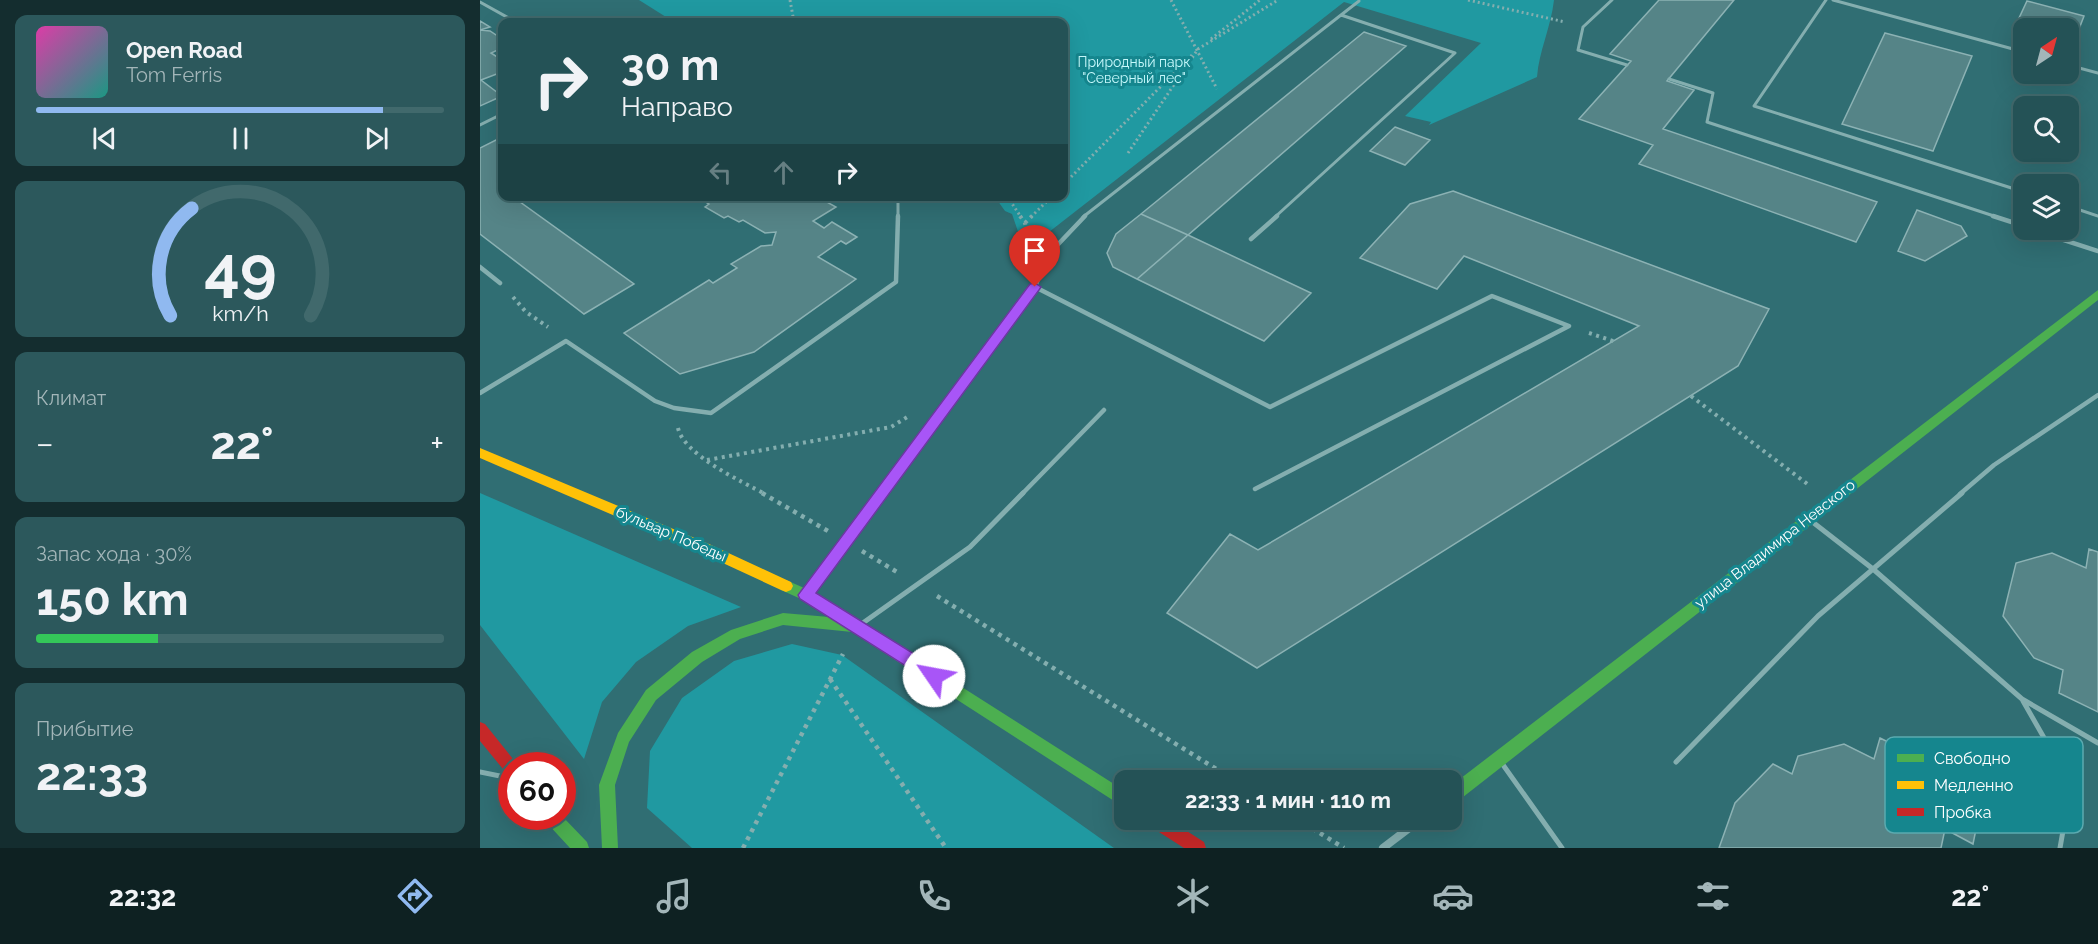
<!DOCTYPE html>
<html lang="ru">
<head>
<meta charset="utf-8">
<style>
  body { margin:0; font-family:Raleway,sans-serif; background:#2c585c; color:#f1f3f6; height:100vh; display:flex; flex-direction:column; font-size:22px; white-space:nowrap }
  * { box-sizing:border-box; margin:0 }
  p { font-size:20px; color:#a3b6b9 }
  .icon { flex:none; width:33px; height:33px; fill:none; stroke:currentColor; stroke-width:2; stroke-linecap:round; stroke-linejoin:round }
  .map { position:relative; flex:1; overflow:hidden }
  .sheet { display:flex; flex-direction:column; gap:15px; padding:15px; background:#142d2f; width:480px }
  .sheet>* { flex:none }
  .guide { position:absolute; left:18px; top:18px; width:570px; height:183px; border-radius:12px; box-shadow:0 6px 24px #0002,0 0 0 2px #41696c; background:#245256; color:#f1f3f6; overflow:hidden }
  .needle { width:39px; rotate:36deg }
  .buttons { position:absolute; left:1533px; top:18px; display:grid; gap:12px }
  .buttons a { display:grid; place-items:center; width:66px; height:66px; border-radius:12px; background:#245256; box-shadow:0 6px 24px #0002,0 0 0 2px #41696c; font-size:30px }
  .speed { position:absolute; left:18px; top:752px; display:flex; gap:12px; font-size:30px; font-weight:700; text-align:center }
  .speed>* { display:grid; place-content:center; width:78px; height:78px; border-radius:50%; background:#245256; box-shadow:0 6px 24px #0002,0 0 0 2px #41696c; line-height:1 }
  .speed .limit { border:9px solid #d22; background:#fff; color:#111 }
  .pin { position:absolute; display:grid; place-items:center; width:51px; height:51px; color:#fff; margin:-62px -26px; border-radius:50% 50% 50% 0; rotate:-45deg; box-shadow:0 0 6px #0007 }
  .pin .icon { rotate:45deg }
  .me { position:absolute; width:66px; margin:-33px; rotate:303deg; stroke-linejoin:round; filter:drop-shadow(0 0 4px #0008) }
  .turn { display:flex; align-items:center; gap:21px; height:126px; padding:0 24px; font-size:27px }
  .turn .icon { width:78px; height:78px; stroke-width:2.5 }
  .turn b { display:block; font-size:42px; line-height:51px }
  .lanes { display:flex; align-items:center; height:57px; padding:0 24px; background:#0003; justify-content:center; gap:30px; direction:ltr }
  .lanes .off { opacity:.35 }
  .big { font-size:45px; font-weight:700; line-height:1.1 }
  .sheet .card { flex:1; display:flex; flex-direction:column; justify-content:center; gap:9px; min-width:0; padding:0 21px; border-radius:12px; background:#2c585c }
  .sheet .dial { align-items:center; gap:0 }
  .dial svg { height:156px; overflow:visible; fill:none; stroke:#41696c; stroke-width:7; stroke-linecap:round; text-anchor:middle }
  .dial text { fill:#f1f3f6; stroke:none }
  .song { display:flex; align-items:center; gap:18px }
  .cover { width:72px; height:72px; border-radius:9px; background:linear-gradient(135deg,hsl(320 70% 55%),hsl(170 70% 35%)) }
  .played { height:6px; border-radius:3px; background:linear-gradient(90deg,#90b9f0 85%,#41696c 85%) }
  .keys { display:flex; justify-content:space-around; direction:ltr }
  .heat { display:flex; justify-content:space-between; align-items:center; font-size:33px; direction:ltr }
  .charge { height:9px; border-radius:4px; background:linear-gradient(90deg,#34c759 30%,#41696c 0) }
  .trip { position:absolute; left:634px; top:770px; width:348px; height:60px; border-radius:12px; background:#245256; box-shadow:0 6px 24px #0002,0 0 0 2px #41696c; font-weight:700; line-height:60px; text-align:center }
  .tab-bar { display:flex; height:96px; justify-content:space-around; align-items:center; background:#0e2122; color:#a3b6b9 }
  .tab-bar .icon { width:42px; height:42px }
  .tab-bar .selected { color:#90b9f0 }
  .tab-bar b { font-size:27px; color:#f1f3f6 }
  main { display:flex; flex:1; min-height:0 }
  .map>svg:first-child { display:block }
  .green { fill:#2099a1 }
  .building { fill:#558487; stroke:#8cb2b4; stroke-width:1.5 }
  .lines { fill:none; stroke-linecap:round; stroke-linejoin:round }
  .path-far2 { stroke:#84aeaf; stroke-width:3; stroke-dasharray:2 3; stroke-linecap:butt }
  .path-far1 { stroke:#84aeaf; stroke-width:4; stroke-dasharray:3 4.5; stroke-linecap:butt }
  .path { stroke:#84aeaf; stroke-width:4.5; stroke-dasharray:4 5; stroke-linecap:butt }
  .lane-far2 { stroke:#84aeaf; stroke-width:3 }
  .lane-far1 { stroke:#84aeaf; stroke-width:4.5 }
  .lane { stroke:#84aeaf; stroke-width:5 }
  .street { stroke:#84aeaf; stroke-width:8 }
  .fast { fill:#4caf50; fill-rule:evenodd }
  .slow { fill:#ffc107; fill-rule:evenodd }
  .jam { fill:#c62828; fill-rule:evenodd }
  .route { fill:#a855f7; stroke:#6d37a1; stroke-width:1.5 }
  .labels { text-anchor:middle; stroke-width:6; stroke-linejoin:round; paint-order:stroke }
  .far-park-label { font-size:14px; fill:#c6f9fc; stroke:#15868e }
  .street-label { font-size:15px; fill:#fff; stroke:#15868e }
  .key { fill:#15868e; stroke:#5baab0; stroke-width:1.5 }
  .key-label { font-size:16px; fill:#fff }
</style>
</head>
<body>
<main>
<section class="sheet">
<div class="card">
<div class="song"><i class="cover"></i><div><b>Open Road</b><p>Tom Ferris</p></div></div>
<div class="played"></div>
<div class="keys"><svg class="icon" aria-label="previous" viewBox="0 0 24 24"><path d="M18 5L8 12l10 7zM5 5v14"/></svg><svg class="icon" aria-label="pause" viewBox="0 0 24 24"><path d="M8 5v14M16 5v14"/></svg><svg class="icon" aria-label="next" viewBox="0 0 24 24"><path d="M6 5l10 7-10 7zM19 5v14"/></svg></div>
</div>
<div class="card dial"><svg viewBox="0 0 100 80">
<path d="M14 69A42 42 0 1 1 86 69"/>
<path d="M14 69A42 42 0 0 1 25 14" stroke="#90b9f0"/>
<text x="50" y="56" font-size="32" font-weight="700">49</text>
<text x="50" y="72" font-size="11">km/h</text>
</svg></div>
<div class="card"><p>Климат</p>
<div class="heat"><a>−</a><b class="big">22°</b><a>+</a></div>
</div>
<div class="card"><p>Запас хода · 30%</p><b class="big">150 km</b><div class="charge"></div></div>
<div class="card"><p>Прибытие</p><b class="big">22:33</b></div>
</section>
<div class="map">
<svg width="1618" height="848" viewBox="0 0 1618 848">
  <rect width="100%" height="100%" fill="#306e73"/>
  <path class="green" d="M159,0H1074C1071,27 1059,51 1057,77L949,125L951,122L925,116L1001,43L864,2L569,232L565,230L543,246L532,214L525,211L515,197L584,196V22H194Z
    M0,493L261,607L208,626L156,662L122,702L104,759L0,625Z
    M312,644L362,655L634,848H212L167,808L170,751L202,698L254,661Z"/>
  <path class="building" d="M1179,0H1254L1187,81L1214,90L1183,129L1397,202L1376,242L1159,164L1173,145L1099,119L1151,61L1130,54Z
    M1547,1L1604,16L1592,47L1588,46V28H1544V33L1533,31Z
    M0,21L10,27L0,30L10,31L22,39L19,43L22,45V48L11,53L22,60V72L1,80L22,96L0,106Z
    M884,32L926,46L708,235L661,214Z
    M1405,33L1492,56L1453,151L1362,124Z
    M915,127L950,140L925,165L890,151Z
    M22,137V196H41L36,199L154,284L104,314L0,234V148Z
    M973,191L1289,309L1258,366L777,668L687,613L750,534L778,550L1159,326L984,256L957,289L880,258L930,204Z
    M222,196H348L343,200L356,207L333,221L344,228L352,222L377,237L366,244L361,241L338,257L376,279L274,352L200,374L144,333L229,280L233,283L257,268L251,264L281,246L292,245L296,232L285,233L263,220L259,222L248,216L244,218L225,207L229,204L219,198Z
    M1437,210L1481,226L1487,236L1445,261L1418,251Z
    M661,214L708,235L657,279L633,267L627,253L636,234Z
    M708,235L831,293L784,341L657,279Z
    M1609,549L1618,552V712L1579,693L1583,670L1554,658L1523,616L1536,563L1572,553L1606,568Z
    M1400,738L1438,757L1441,747L1506,780L1493,844L1465,829L1461,848H1239L1255,803L1293,764L1312,774L1318,756L1364,744L1394,759Z"/>
  <g class="lines">
    <path class="path-far2" d="M310,0L314,22
      M691,0L737,89
      M988,0L1085,22
      M731,39L780,0
      M648,153L718,49L798,0
      M584,184L712,55
      M527,196L541,217
      M551,217L572,196"/>
    <path class="path-far1" d="M540,216L545,223L548,244
      M545,223L552,216
      M33,297L46,312L68,327
      M1109,333L1136,342
      M1211,396L1330,486
      M198,428C204,455 261,481 285,494
      M227,460L411,427L429,416"/>
    <path class="path" d="M282,493L348,531
      M382,551L417,572
      M457,596L754,780
      M350,679L466,848
      M817,819L864,848
      M263,848L363,654"/>
    <path class="lane-far2" d="M1132,0L1103,27L1098,50L1147,65
      M1346,0L1274,106L1544,192
      M1353,0L1544,52
      M0,2L36,22
      M861,15L879,1
      M1588,65L1618,73
      M1189,79L1233,93L1227,122L1517,217
      M0,125L22,114
      M1588,206L1618,216
      M418,217V196
      M603,217L861,15L975,53L795,217"/>
    <path class="lane-far1" d="M1513,216L1544,226
      M1553,230L1618,251
      M771,239L797,216
      M0,267L20,283
      M555,287L790,407L1012,296L1089,326L775,489
      M0,393L86,341L175,401L194,408L231,413L416,282L418,216
      M400,494L555,287L567,256L605,216
      M542,494L624,410
      M1480,494L1514,465L1618,395"/>
    <path class="lane" d="M1330,520L1393,569L1542,699L1618,743
      M327,592L401,493
      M380,625L490,547L543,493
      M1543,701L1591,785L1580,848
      M1021,762L1082,848
      M1196,762L1338,616L1482,493
      M0,772L30,778"/>
    <path class="street" d="M903,848L941,819"/>
    <path class="fast" d="M1618,290V300L978,801L972,803V785Z
      M306,580L331,591L645,791V808L372,632L303,625L260,639L222,662L176,700L149,742L135,785L138,848H122L119,785L138,733L166,690L212,652L251,630L303,613L349,617L321,599L301,590L299,586L301,582Z
      M64,816H82L107,842L109,848H90L66,822Z"/>
    <path class="slow" d="M0,448L229,544L311,582L313,586L311,590L306,592L301,590L219,552L0,458Z"/>
    <path class="jam" d="M0,722L5,724L37,764L38,765H32V776L27,774L0,741Z
      M666,819H688L724,842L726,848H704L668,825Z"/>
  </g>
  <path class="route" d="M555,283L561,287L559,290L336,593L460,670L462,676L460,681L454,684L320,599L318,595L550,284Z"/>
  <g class="labels">
    <g class="far-park-label">
      <text x="654" y="67">Природный парк<tspan x="654" dy="16">"Северный лес"</tspan></text>
    </g>
    <g class="street-label">
      <text transform="translate(191 534) rotate(23)" y="5">бульвар Победы</text>
      <text transform="translate(1295 544) rotate(-38)" y="5">улица Владимира Невского</text>
    </g>
  </g>
  <rect x="1405" y="737" width="198" height="96" rx="9" class="key"/>
  <rect x="1417" y="754" width="27" height="8" fill="#4caf50"/>
  <rect x="1417" y="781" width="27" height="8" fill="#ffc107"/>
  <rect x="1417" y="808" width="27" height="8" fill="#c62828"/>
  <g class="key-label">
    <text x="1454" y="764">Свободно</text>
    <text x="1454" y="791">Медленно</text>
    <text x="1454" y="818">Пробка</text>
  </g>
</svg>
<div class="buttons">
<a><svg class="needle" viewBox="-14 -14 28 28"><path d="M0-13l5 13h-10z" fill="#e53935"/><path d="M0 13l5-13h-10z" fill="#a3b6b9"/></svg></a>
<a><svg class="icon" aria-label="search" viewBox="0 0 24 24"><circle cx="10" cy="10" r="6"/><path d="M15 15l6 6"/></svg></a>
<a><svg class="icon" aria-label="layers" viewBox="0 0 24 24"><path d="M12 4l9 5-9 5-9-5zM3 14l9 5 9-5"/></svg></a>
</div>
<div class="speed"><div class="limit">60</div></div>
<div class="pin" style="left:555px;top:287px;background:#d93025"><svg class="icon" aria-label="arrive" viewBox="0 0 24 24"><path d="M6 21V4h12l-3 4 3 4H6"/></svg></div>
<svg class="me" style="left:454px;top:676px" viewBox="-20 -20 40 40"><circle r="19" fill="#fff"/><path d="M0-13L10 11 0 6-10 11z" fill="#a855f7"/></svg>
<div class="trip">22:33 · 1 мин · 110 m</div>
<div class="guide">
<div class="turn"><svg class="icon" aria-label="right" viewBox="0 0 24 24"><path d="M7 20v-9h11M14 6l5 5-5 5"/></svg><div><b>30 m</b>Направо</div></div>
<div class="lanes"><svg class="icon off" aria-label="left" viewBox="0 0 24 24"><path d="M17 20v-9H6M10 6l-5 5 5 5"/></svg><svg class="icon off" aria-label="ahead" viewBox="0 0 24 24"><path d="M12 20V5M6 11l6-6 6 6"/></svg><svg class="icon" aria-label="right" viewBox="0 0 24 24"><path d="M7 20v-9h11M14 6l5 5-5 5"/></svg></div>
</div>
</div>
</main>
<nav class="tab-bar">
<b>22:32</b>
<svg class="icon selected" aria-label="directions" viewBox="0 0 24 24"><path d="M12 3l9 9-9 9-9-9zM9 14v-3h6M13 9l2 2-2 2"/></svg>
<svg class="icon" aria-label="music" viewBox="0 0 24 24"><path d="M9 18V5l10-2v13"/><circle cx="6" cy="18" r="3"/><circle cx="16" cy="16" r="3"/></svg>
<svg class="icon" aria-label="phone" viewBox="0 0 24 24"><path d="M5 4h4l2 5-3 2q2 4 5 5l2-3 5 2v4C11 20 4 13 5 4z"/></svg>
<svg class="icon" aria-label="climate" viewBox="0 0 24 24"><path d="M12 3v18M4 7l16 10M4 17L20 7"/></svg>
<svg class="icon" aria-label="car" viewBox="0 0 24 24"><path d="M5 17H2v-5l4-1 3-4h7l3 4 3 1v5h-3M9 17h6M6 11h13"/><circle cx="7" cy="17" r="2"/><circle cx="17" cy="17" r="2"/></svg>
<svg class="icon" aria-label="filters" viewBox="0 0 24 24"><path d="M4 7h16M4 17h16"/><circle cx="9" cy="7" r="2"/><circle cx="15" cy="17" r="2"/></svg>
<b>22°</b>
</nav>
</body>
</html>
